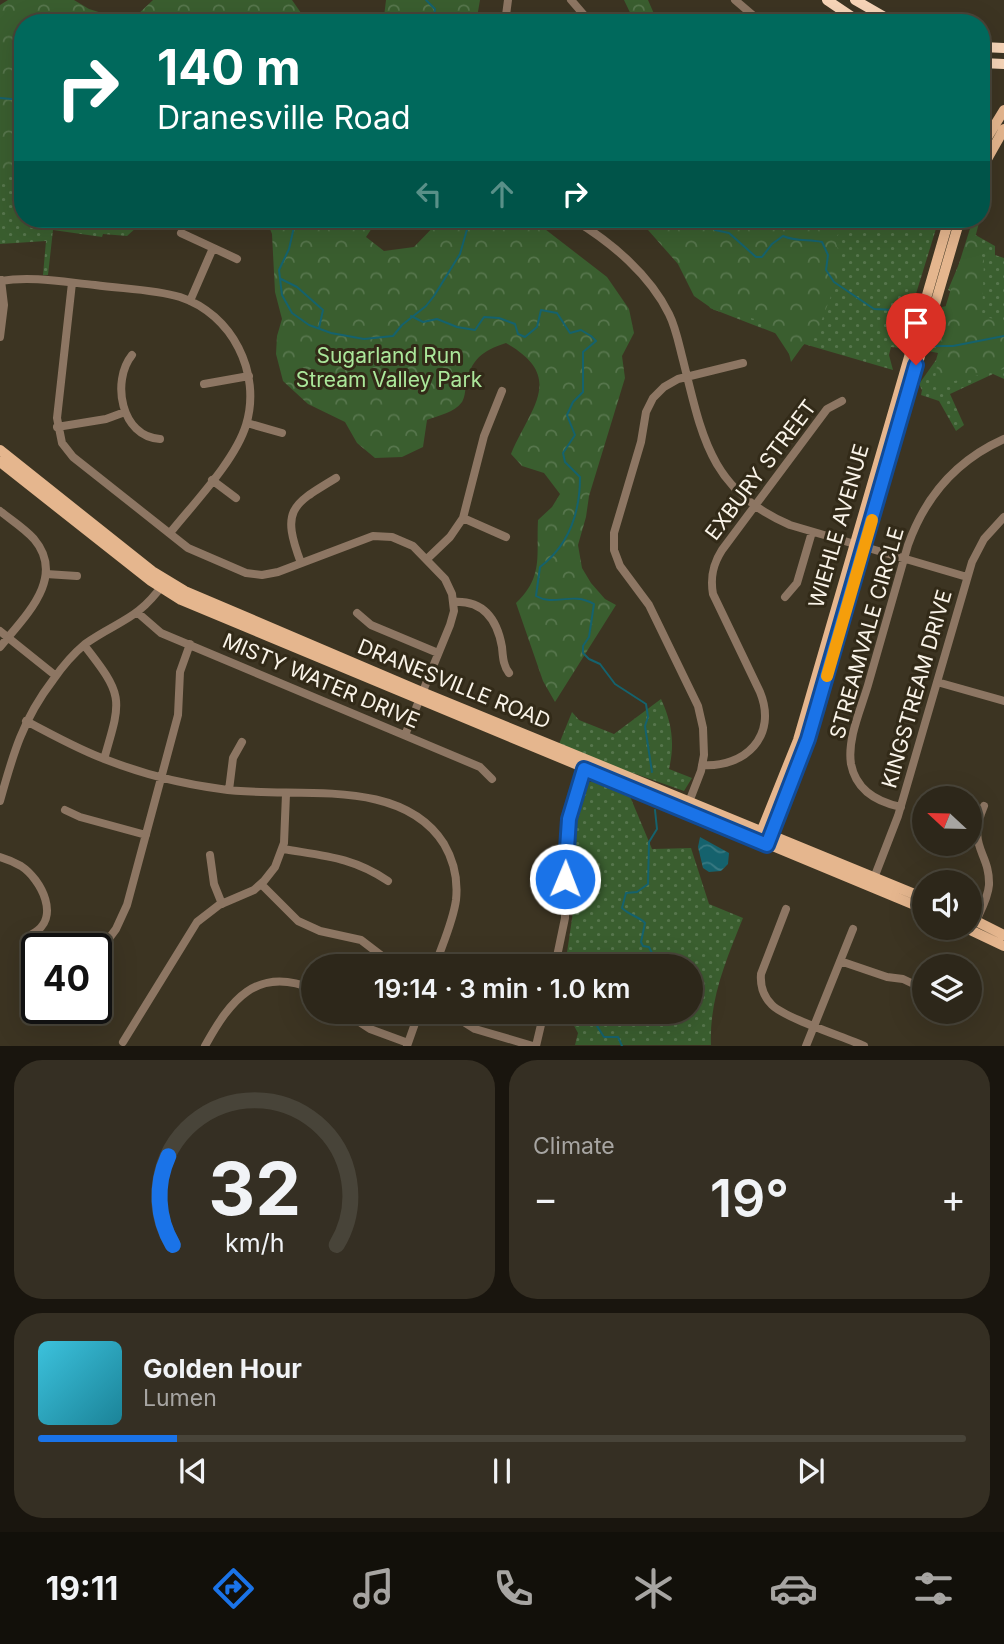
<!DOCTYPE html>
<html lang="en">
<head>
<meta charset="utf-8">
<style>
  body { margin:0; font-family:Inter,sans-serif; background:#352f23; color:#f1f3f6; height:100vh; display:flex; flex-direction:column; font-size:26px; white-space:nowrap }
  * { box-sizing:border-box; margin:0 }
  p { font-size:23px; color:#a7a5a2 }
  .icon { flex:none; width:38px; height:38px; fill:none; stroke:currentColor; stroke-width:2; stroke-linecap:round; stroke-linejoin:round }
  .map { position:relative; height:1046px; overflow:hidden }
  .panel { display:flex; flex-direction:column; gap:14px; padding:14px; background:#19150e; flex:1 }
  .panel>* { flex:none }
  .hud { position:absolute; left:14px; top:14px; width:976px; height:214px; border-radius:28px; box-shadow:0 7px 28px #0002,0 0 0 2px #484439; background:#00695c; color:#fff; overflow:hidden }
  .needle { width:46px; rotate:292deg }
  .fabs { position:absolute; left:912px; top:786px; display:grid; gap:14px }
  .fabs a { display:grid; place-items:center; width:70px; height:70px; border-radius:50%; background:#2d271a; box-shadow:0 7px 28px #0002,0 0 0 2px #484439; font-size:35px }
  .speed { position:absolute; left:21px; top:933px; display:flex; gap:14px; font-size:35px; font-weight:700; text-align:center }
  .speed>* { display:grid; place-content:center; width:91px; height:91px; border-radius:50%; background:#2d271a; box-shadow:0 7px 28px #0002,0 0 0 2px #484439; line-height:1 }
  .speed .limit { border:4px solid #111; border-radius:10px; background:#fff; color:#111 }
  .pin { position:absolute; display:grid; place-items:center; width:60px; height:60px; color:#fff; margin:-72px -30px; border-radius:50% 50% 50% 0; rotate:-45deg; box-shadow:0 0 7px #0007 }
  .pin .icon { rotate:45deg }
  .me { position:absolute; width:77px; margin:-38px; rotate:1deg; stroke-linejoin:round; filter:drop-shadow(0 0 5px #0008) }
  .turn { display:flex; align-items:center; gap:24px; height:147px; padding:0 28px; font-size:32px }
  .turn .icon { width:91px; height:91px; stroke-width:2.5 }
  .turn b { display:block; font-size:49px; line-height:60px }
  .lanes { display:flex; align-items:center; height:66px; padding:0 28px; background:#0003; justify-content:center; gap:35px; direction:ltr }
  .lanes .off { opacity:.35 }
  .big { font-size:52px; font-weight:600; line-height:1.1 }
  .panel .tile { flex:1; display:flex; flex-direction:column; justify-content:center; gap:10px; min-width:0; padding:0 24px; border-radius:28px; background:#352f23 }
  .panel .dial { align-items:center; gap:0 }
  .dial svg { height:182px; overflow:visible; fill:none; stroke:#484439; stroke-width:7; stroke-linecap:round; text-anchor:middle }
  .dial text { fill:#f1f3f6; stroke:none }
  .song { display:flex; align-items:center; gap:21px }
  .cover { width:84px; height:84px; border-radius:10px; background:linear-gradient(135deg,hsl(190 70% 55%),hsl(190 70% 35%)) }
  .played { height:7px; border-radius:4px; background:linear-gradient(90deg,#1a73e8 15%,#484439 15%) }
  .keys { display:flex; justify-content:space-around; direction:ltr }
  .heat { display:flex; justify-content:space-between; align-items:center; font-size:38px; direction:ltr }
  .panel .tiles { flex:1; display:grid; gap:14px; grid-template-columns:1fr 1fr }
  .tile:last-child { grid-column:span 2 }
  .trip { position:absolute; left:301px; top:954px; width:402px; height:70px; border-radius:35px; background:#2d271a; box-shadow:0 7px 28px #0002,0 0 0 2px #484439; font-weight:600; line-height:70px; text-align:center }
  .dock { display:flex; height:112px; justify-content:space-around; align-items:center; background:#12100a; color:#a7a5a2 }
  .dock .icon { width:49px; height:49px }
  .dock .current { color:#1a73e8 }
  .dock b { font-size:32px; color:#f1f3f6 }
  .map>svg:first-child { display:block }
  .grass { fill:url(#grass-dots) }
  .forest { fill:url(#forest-crowns) }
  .water { fill:url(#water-waves) }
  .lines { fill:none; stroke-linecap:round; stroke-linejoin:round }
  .stream { stroke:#15626d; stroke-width:2 }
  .minor { stroke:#8d7663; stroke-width:8 }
  .major { stroke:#e5b68e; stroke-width:10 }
  .highway { stroke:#f7d5b8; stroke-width:10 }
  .route-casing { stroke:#114b97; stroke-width:18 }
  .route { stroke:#1a73e8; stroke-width:12 }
  .slow { stroke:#f59e0b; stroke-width:12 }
  .labels { text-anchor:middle; stroke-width:6; stroke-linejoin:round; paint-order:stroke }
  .park-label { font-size:21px; fill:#abe79a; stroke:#322a18 }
  .street-label { font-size:21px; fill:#faf4e9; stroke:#322a18 }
</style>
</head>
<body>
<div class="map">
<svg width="1004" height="1046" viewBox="0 0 1004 1046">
  <defs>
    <pattern id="grass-dots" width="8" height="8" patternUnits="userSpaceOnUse" patternTransform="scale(1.75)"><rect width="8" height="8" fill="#3a5e2f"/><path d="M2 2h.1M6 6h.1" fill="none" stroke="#57764d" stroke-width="1.8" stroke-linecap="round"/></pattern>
    <pattern id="forest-crowns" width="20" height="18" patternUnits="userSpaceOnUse" patternTransform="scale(1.75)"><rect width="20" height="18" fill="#3a5e2f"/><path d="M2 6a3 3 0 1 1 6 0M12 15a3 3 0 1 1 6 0" fill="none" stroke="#57764d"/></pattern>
    <pattern id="water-waves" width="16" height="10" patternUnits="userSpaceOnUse" patternTransform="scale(1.75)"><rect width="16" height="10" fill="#15626d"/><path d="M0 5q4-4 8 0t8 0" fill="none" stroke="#387982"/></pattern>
  </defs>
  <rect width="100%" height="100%" fill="#3c3422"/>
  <path class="grass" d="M0,12L23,23V219H146L127,236L103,234L102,237L53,230L48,275H43L46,241L0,244Z
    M763,219H939L911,310H909L900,348L891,347L889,355L893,370L804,344L791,362L785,337L710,308L686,250Z
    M972,233L995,246V255L1004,258V379L993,374L950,394L964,425L956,431L939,401L921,395L922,390L919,384L936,360L938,353L928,351L942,307L951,305L954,293L948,290Z
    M661,699C672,723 675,743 669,769L692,778L684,791L633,773L631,778L557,749L572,712L579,720L614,734Z
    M597,781L629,794L652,849L691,848L709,904L743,918C726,960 709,1000 711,1045H575L578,1033L572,1022L591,1012H691V966H565L573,912L574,820L583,783Z"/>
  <path class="forest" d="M8,0H74L89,9L118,18H134L153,0H292L308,23H23V172L0,174V5Z
    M386,0H480L476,23H380L384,17Z
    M624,0H648L658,23H635Z
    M266,219H378L366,237L384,251L414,247L441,219H541V226L607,277L629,309L634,333L622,356L625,378L589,496L586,517L578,545L582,568L591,583L605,599L616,605L555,702L543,681L516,603C544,577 536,555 538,520L552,507L560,494L544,473L522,466L511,454C531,407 566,377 506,343C482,351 471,359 466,385C465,391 465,397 462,402C454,413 439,415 427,420L423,447L402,457L375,458L357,443L345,422L308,404L283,381L276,354L277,336L282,319L275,292L272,234Z
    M635,219H846L835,240L843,265L817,332L791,357L768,322L714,310L694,296L678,264L648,230Z
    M973,219H980L975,238L984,261L982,317L1004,320V369L934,386L946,305Z"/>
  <path class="water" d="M700,837L729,853L728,864L721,871L709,872L703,868L698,847Z"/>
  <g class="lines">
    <path class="stream" d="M426,0L435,9L433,23
      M0,98L23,100
      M294,219V227L289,249L279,270L282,295L292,313L309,325L331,333L364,339L393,336L402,325L426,306L434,296L460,254L470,219
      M705,219L715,230L729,233L756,257H762L772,244L783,236C797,242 808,239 822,242L828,255L826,270L834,282L874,309L895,310L898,332L903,341
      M281,279L297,287L323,310L319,328
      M411,316L423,322L437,319L457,327L475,330L484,317L499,318L515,324L518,334L525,337L537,327L541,310L557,313L570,333L581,330L591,336L596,341L583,352V392L573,402L567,415L575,435L563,453L565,462L580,477C580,513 569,545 540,567L536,596C555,607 571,591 594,604L589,637L583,646V653L589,659L600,664L615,684L646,704L648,717L645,726L652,772
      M931,346H953L1004,336
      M642,966L648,963L652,953L649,947L643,946L641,942L645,923C638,916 629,915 622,908L626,893L637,892L648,884L649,842L657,829L655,810
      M607,1012L609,1020L597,1026L604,1037H618L622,1046"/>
    <path class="minor" d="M571,0L591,23
      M735,0L762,23
      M505,23L508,0
      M576,221C612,243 650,275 669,314C676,328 679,345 683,360C702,436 710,491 790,525L967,577
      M181,233L237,259
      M0,281C32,276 64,282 95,285C123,289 153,289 180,297C232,314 262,373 246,425C235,461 193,504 170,533
      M72,283L57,418L62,443L73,457L188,548L246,573L262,575L278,572L373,536L392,537L413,546L445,579L452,594L454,611L450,625L405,735
      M190,301L213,248
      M0,337L4,305L1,280
      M132,355C111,381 121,437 160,439
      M204,384L249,376
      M247,423L282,433
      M57,427L106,419L125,412
      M212,480L236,498
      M0,511C11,520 24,528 34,539C67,578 24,617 0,647
      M463,518L506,537
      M427,559L450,537L463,518L484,436L502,391
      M301,563C281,510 291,505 336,478
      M46,574L77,576
      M785,597L797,583L812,532
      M453,602C483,600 497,619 502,647C503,657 503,665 509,673
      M138,613L161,633L480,767L492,779
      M357,613L371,625L438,653
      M0,631L56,676
      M84,645C124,696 122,698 104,759
      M937,682L1004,701
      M26,721C53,735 79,750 107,760C143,774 183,784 221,789C291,800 400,774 444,844C454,861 458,881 456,900C453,922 442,945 435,966
      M702,765C745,768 778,736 760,692L713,594C710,577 713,564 722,550L827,409L842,401
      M229,790L233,758L242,742
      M0,801C13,754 23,719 53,680C62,667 73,654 85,644C119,620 137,621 164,583
      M689,802L701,771L704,755L703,728L698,706L649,605L620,566L614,550V533L641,442L646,412L653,398L664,387L678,379L743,363
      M901,807C877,802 856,790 851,764C847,739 861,709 868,685C881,638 895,592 908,545C925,497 957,460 1004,439
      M65,810L80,817L146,835
      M283,849C324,856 352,857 388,881
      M210,855L214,884L222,904
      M0,857C7,859 14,862 21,866C41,879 62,919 32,934
      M874,878L898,816L972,562L984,539L1004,517
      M261,884L298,921L320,931L361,940L395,966
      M786,909L761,974C760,986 763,996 772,1005C785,1018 844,1037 864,1046
      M976,921C981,910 988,898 989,885C990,851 966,848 984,806
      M96,956L116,929L127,905L178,715L180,672L190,644
      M840,961L887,977L903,979L924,989
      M555,966L565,918V855L569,819L586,763
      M344,1012L370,1029L408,1043
      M448,1012L475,1029L533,1046
      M123,1042L197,922L219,905L254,890L264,881L275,867L284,843L286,794
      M205,1046C230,1001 256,965 313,989
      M407,1046L419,1012
      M536,1046L544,1012
      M806,1046L853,929"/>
    <path class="major" d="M982,146L1004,110
      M982,168L1004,129
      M0,450L152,571L185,591L422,692L924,898
      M0,462L151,581L181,600L924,909
      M759,837L798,740L949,219
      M769,840L804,751L813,723L960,219
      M970,918L1004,935
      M966,928L1004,946"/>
    <path class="highway" d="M827,0L861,23
      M855,0L895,23
      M982,47L1004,48
      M982,63L1004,64"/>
  </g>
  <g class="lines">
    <defs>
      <path id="route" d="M565,879L569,819L584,769L767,845L808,739L916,365"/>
    </defs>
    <use href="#route" class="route-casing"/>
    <use href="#route" class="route"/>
    <path class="slow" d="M827,676L872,520"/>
  </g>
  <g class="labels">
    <g class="park-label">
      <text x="389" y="363">Sugarland Run<tspan x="389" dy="24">Stream Valley Park</tspan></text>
    </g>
    <g class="street-label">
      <text transform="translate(761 470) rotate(-53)" y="7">EXBURY STREET</text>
      <text transform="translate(839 526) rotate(-74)" y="7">WIEHLE AVENUE</text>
      <text transform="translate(867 633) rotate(-74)" y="7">STREAMVALE CIRCLE</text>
      <text transform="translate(321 681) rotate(23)" y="7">MISTY WATER DRIVE</text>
      <text transform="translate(454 684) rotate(22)" y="7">DRANESVILLE ROAD</text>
      <text transform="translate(917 689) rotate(-74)" y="7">KINGSTREAM DRIVE</text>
    </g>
  </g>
</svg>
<div class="fabs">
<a><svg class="needle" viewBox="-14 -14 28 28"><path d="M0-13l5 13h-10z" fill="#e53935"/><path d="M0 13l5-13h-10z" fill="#a7a5a2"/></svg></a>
<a><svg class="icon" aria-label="sound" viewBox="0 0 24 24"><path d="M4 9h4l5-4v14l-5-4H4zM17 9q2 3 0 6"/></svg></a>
<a><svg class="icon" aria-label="layers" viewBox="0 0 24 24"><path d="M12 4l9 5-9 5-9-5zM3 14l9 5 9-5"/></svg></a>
</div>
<div class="speed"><div class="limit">40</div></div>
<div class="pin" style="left:916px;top:365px;background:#d93025"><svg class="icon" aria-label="arrive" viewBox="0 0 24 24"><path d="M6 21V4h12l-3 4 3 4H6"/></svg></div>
<svg class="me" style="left:565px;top:879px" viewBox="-20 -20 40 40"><circle r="17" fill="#1a73e8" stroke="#fff" stroke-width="3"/><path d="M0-11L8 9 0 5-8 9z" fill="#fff"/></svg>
<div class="trip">19:14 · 3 min · 1.0 km</div>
<div class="hud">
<div class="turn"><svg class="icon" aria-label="right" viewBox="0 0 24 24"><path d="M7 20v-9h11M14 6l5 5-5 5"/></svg><div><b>140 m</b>Dranesville Road</div></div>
<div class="lanes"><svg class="icon off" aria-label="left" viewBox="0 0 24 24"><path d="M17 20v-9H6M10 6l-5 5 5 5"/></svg><svg class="icon off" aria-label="ahead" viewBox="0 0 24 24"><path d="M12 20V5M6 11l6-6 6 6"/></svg><svg class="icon" aria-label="right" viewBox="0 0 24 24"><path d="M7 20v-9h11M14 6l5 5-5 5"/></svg></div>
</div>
</div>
<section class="panel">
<div class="tiles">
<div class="tile dial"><svg viewBox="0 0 100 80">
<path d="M14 69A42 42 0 1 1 86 69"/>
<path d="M14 69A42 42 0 0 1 12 30" stroke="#1a73e8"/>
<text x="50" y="56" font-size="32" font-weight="700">32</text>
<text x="50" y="72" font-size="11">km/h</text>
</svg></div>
<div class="tile"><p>Climate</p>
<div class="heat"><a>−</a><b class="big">19°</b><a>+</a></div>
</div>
<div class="tile">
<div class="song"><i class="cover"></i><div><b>Golden Hour</b><p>Lumen</p></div></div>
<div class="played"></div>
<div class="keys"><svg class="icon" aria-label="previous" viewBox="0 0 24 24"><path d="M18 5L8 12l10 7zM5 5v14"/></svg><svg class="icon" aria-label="pause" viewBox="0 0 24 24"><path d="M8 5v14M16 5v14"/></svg><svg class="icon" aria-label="next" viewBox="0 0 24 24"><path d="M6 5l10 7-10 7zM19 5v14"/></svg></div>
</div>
</div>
</section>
<nav class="dock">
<b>19:11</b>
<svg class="icon current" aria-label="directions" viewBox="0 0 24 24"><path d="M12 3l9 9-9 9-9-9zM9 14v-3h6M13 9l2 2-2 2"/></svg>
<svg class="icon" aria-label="music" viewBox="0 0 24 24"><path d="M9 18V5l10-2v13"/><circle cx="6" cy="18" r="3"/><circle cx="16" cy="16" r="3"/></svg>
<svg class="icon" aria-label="phone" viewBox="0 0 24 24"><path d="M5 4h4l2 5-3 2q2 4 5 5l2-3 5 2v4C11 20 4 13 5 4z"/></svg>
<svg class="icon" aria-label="climate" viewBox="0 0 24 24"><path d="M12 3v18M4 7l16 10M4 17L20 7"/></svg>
<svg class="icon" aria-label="car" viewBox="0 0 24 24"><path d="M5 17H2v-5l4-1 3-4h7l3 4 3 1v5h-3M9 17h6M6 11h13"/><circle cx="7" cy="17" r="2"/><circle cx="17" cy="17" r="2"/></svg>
<svg class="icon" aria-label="filters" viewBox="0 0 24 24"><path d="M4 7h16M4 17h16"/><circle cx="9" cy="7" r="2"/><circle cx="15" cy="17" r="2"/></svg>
</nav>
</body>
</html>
